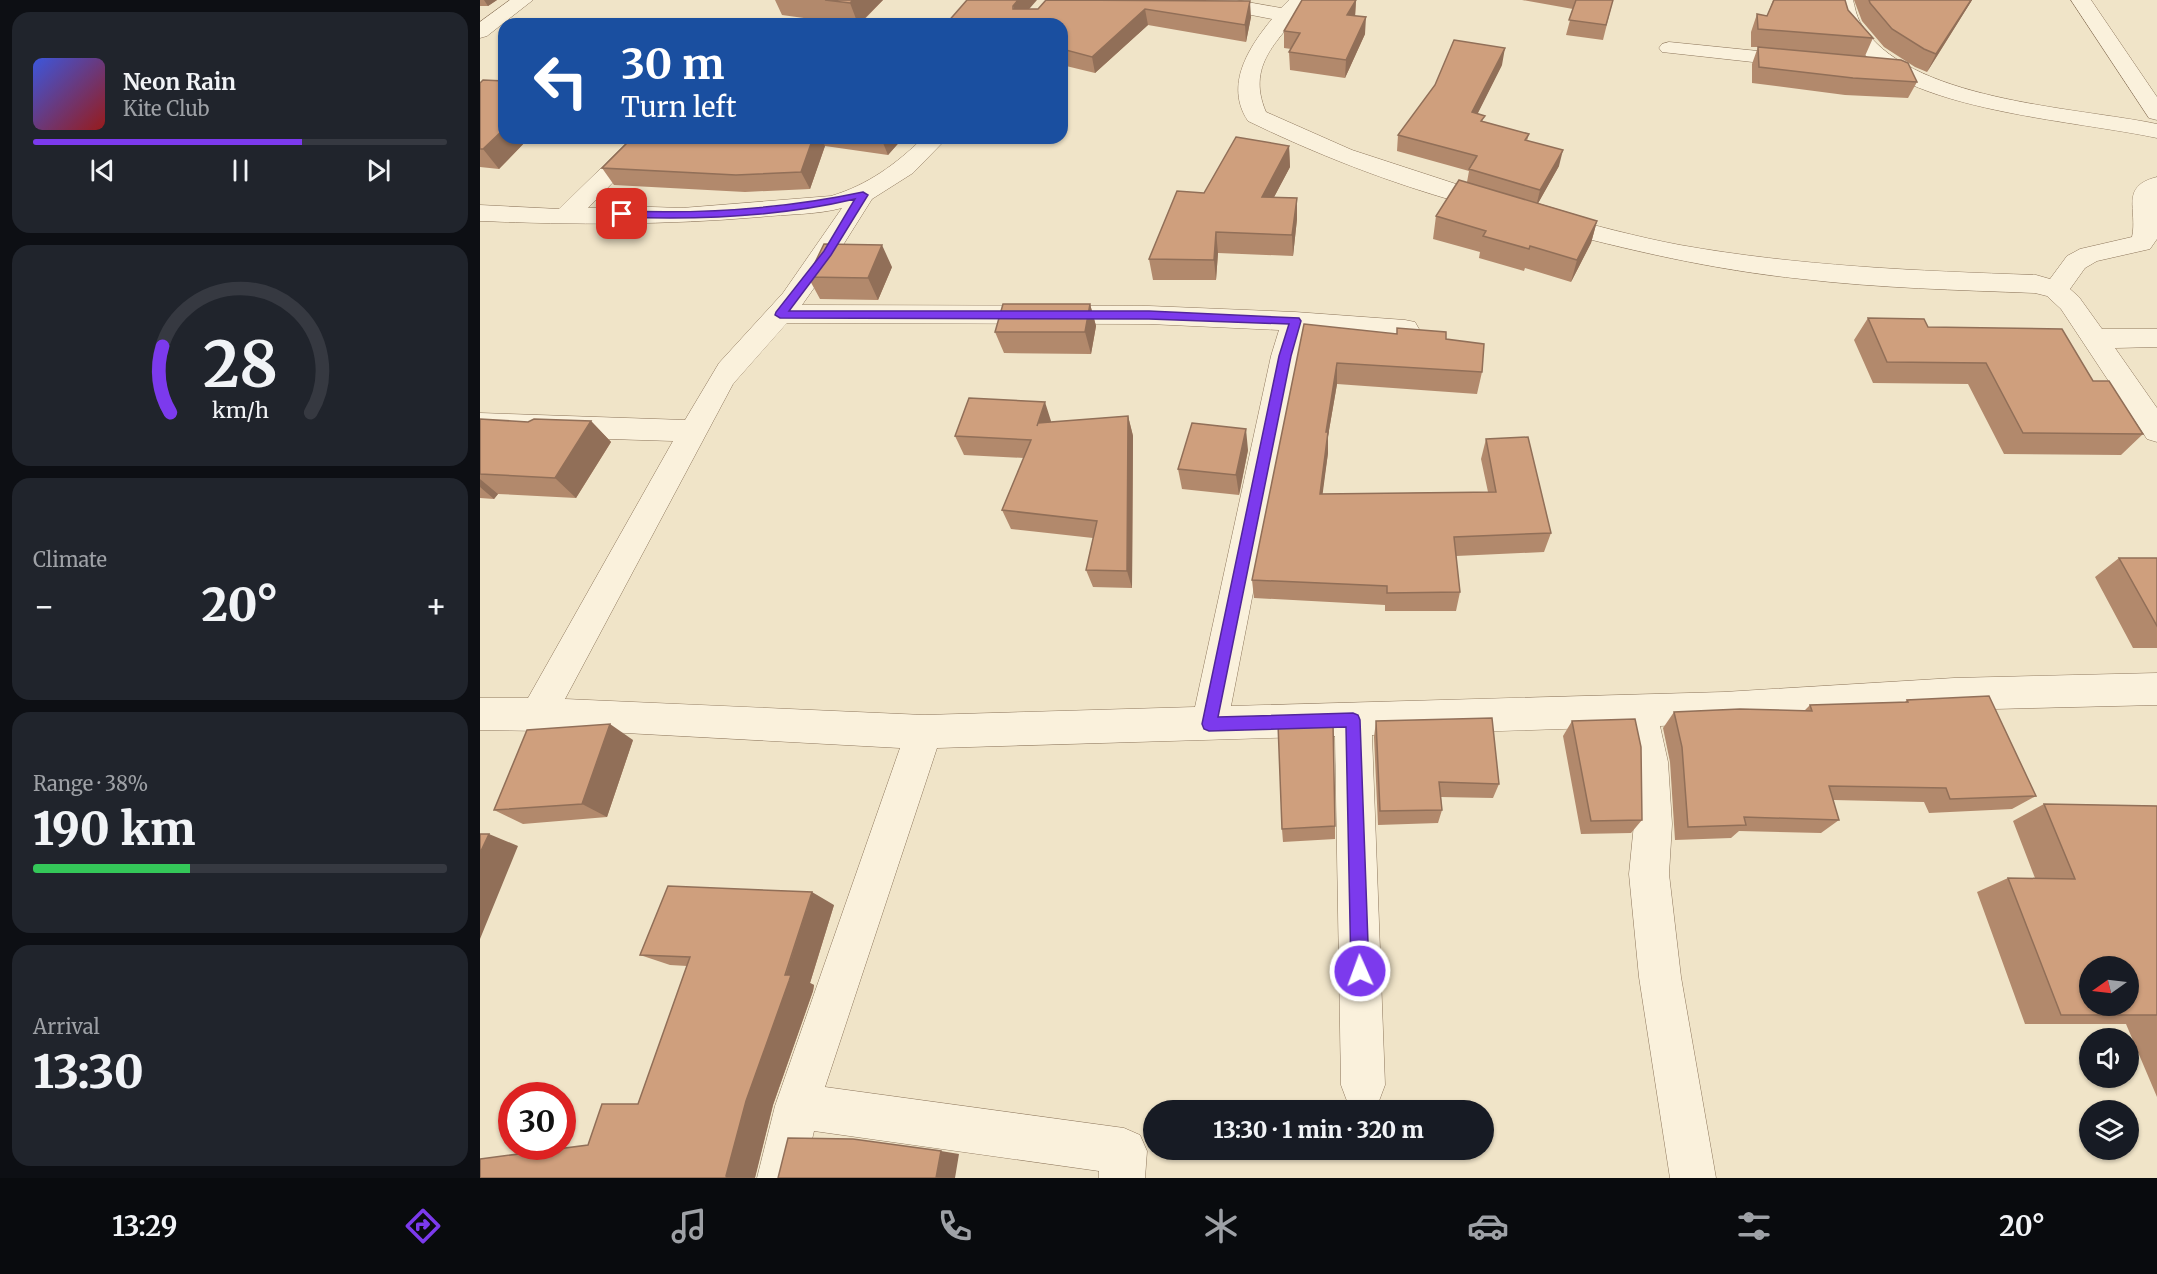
<!DOCTYPE html>
<html lang="en">
<head>
<meta charset="utf-8">
<style>
  body { margin:0; font-family:Merriweather,serif; background:#20242c; color:#f1f3f6; height:100vh; display:flex; flex-direction:column; font-size:22px; white-space:nowrap }
  * { box-sizing:border-box; margin:0 }
  p { font-size:20px; color:#9ea1a6 }
  .icon { flex:none; width:33px; height:33px; fill:none; stroke:currentColor; stroke-width:2; stroke-linecap:round; stroke-linejoin:round }
  .map { position:relative; flex:1; overflow:hidden }
  .side { display:flex; flex-direction:column; gap:12px; padding:12px; background:#0d0f14; width:480px }
  .side>* { flex:none }
  .hud { position:absolute; left:18px; top:18px; width:570px; height:126px; border-radius:18px; box-shadow:0 2px 4px #0004; background:#1a4fa0; color:#fff; overflow:hidden }
  .needle { width:39px; rotate:256deg }
  .fabs { position:absolute; left:1599px; top:956px; display:grid; gap:12px }
  .fabs a { display:grid; place-items:center; width:60px; height:60px; border-radius:50%; background:#171b24; box-shadow:0 2px 4px #0004; font-size:30px }
  .speed { position:absolute; left:18px; top:1082px; display:flex; gap:12px; font-size:30px; font-weight:700; text-align:center }
  .speed>* { display:grid; place-content:center; width:78px; height:78px; border-radius:50%; background:#171b24; box-shadow:0 2px 4px #0004; line-height:1 }
  .speed .limit { border:9px solid #d22; background:#fff; color:#111 }
  .pin { position:absolute; display:grid; place-items:center; width:51px; height:51px; color:#fff; margin:-26px; border-radius:12px; box-shadow:0 3px 9px #0006 }
  .me { position:absolute; width:66px; margin:-33px; rotate:358deg; stroke-linejoin:round; filter:drop-shadow(0 0 4px #0008) }
  .turn { display:flex; align-items:center; gap:21px; height:126px; padding:0 24px; font-size:27px }
  .turn .icon { width:78px; height:78px; stroke-width:2.5 }
  .turn b { display:block; font-size:42px; line-height:51px }
  .big { font-size:45px; font-weight:800; line-height:1.1 }
  .side .tile { flex:1; display:flex; flex-direction:column; justify-content:center; gap:9px; min-width:0; padding:0 21px; border-radius:18px; background:#20242c }
  .side .dial { align-items:center; gap:0 }
  .dial svg { height:156px; overflow:visible; fill:none; stroke:#363941; stroke-width:7; stroke-linecap:round; text-anchor:middle }
  .dial text { fill:#f1f3f6; stroke:none }
  .song { display:flex; align-items:center; gap:18px }
  .cover { width:72px; height:72px; border-radius:9px; background:linear-gradient(135deg,hsl(230 70% 55%),hsl(0 70% 35%)) }
  .played { height:6px; border-radius:3px; background:linear-gradient(90deg,#7c3aed 65%,#363941 65%) }
  .keys { display:flex; justify-content:space-around; direction:ltr }
  .heat { display:flex; justify-content:space-between; align-items:center; font-size:33px; direction:ltr }
  .charge { height:9px; border-radius:4px; background:linear-gradient(90deg,#34c759 38%,#363941 0) }
  .trip { position:absolute; left:663px; top:1100px; width:351px; height:60px; border-radius:30px; background:#171b24; box-shadow:0 2px 4px #0004; font-weight:800; line-height:60px; text-align:center }
  .tabs { display:flex; height:96px; justify-content:space-around; align-items:center; background:#090b0e; color:#9ea1a6 }
  .tabs .icon { width:42px; height:42px }
  .tabs .active { color:#7c3aed }
  .tabs b { font-size:27px; color:#f1f3f6 }
  main { display:flex; flex:1; min-height:0 }
  .map>svg:first-child { display:block }
  .lines { fill:none; stroke-linecap:round; stroke-linejoin:round }
  .street-casing { stroke:#8d765c; stroke-width:1 }
  .street { fill:#faf1dc; fill-rule:evenodd }
  .wall { fill:#b2896c }
  .shaded-wall { fill:#916f58 }
  .building { fill:#cf9f7d; stroke:#916f58; stroke-width:1.5; fill-rule:evenodd }
  .route { fill:#7c3aed; stroke:#51269a; stroke-width:1.5 }
</style>
</head>
<body>
<main>
<section class="side">
<div class="tile">
<div class="song"><i class="cover"></i><div><b>Neon Rain</b><p>Kite Club</p></div></div>
<div class="played"></div>
<div class="keys"><svg class="icon" aria-label="previous" viewBox="0 0 24 24"><path d="M18 5L8 12l10 7zM5 5v14"/></svg><svg class="icon" aria-label="pause" viewBox="0 0 24 24"><path d="M8 5v14M16 5v14"/></svg><svg class="icon" aria-label="next" viewBox="0 0 24 24"><path d="M6 5l10 7-10 7zM19 5v14"/></svg></div>
</div>
<div class="tile dial"><svg viewBox="0 0 100 80">
<path d="M14 69A42 42 0 1 1 86 69"/>
<path d="M14 69A42 42 0 0 1 10 35" stroke="#7c3aed"/>
<text x="50" y="56" font-size="32" font-weight="700">28</text>
<text x="50" y="72" font-size="11">km/h</text>
</svg></div>
<div class="tile"><p>Climate</p>
<div class="heat"><a>−</a><b class="big">20°</b><a>+</a></div>
</div>
<div class="tile"><p>Range · 38%</p><b class="big">190 km</b><div class="charge"></div></div>
<div class="tile"><p>Arrival</p><b class="big">13:30</b></div>
</section>
<div class="map">
<svg width="1677" height="1178" viewBox="0 0 1677 1178">
  <rect width="100%" height="100%" fill="#f0e4c8"/>
  <g class="lines">
    <defs>
      <path id="street" d="M30,0H53L7,36L0,38V22Z
        M715,0H756L801,8L809,0H830C804,37 764,61 786,112L872,150L1025,200L1028,205L1025,210L1016,212C931,191 846,159 768,121C744,85 769,47 792,19L725,6L718,4Z
        M1353,0H1373C1375,7 1376,15 1380,22C1424,101 1596,107 1677,124V138C1598,121 1447,112 1388,58C1370,40 1360,24 1353,0Z
        M1591,0H1611L1677,97V120L1669,118Z
        M1189,42L1318,55L1325,57L1328,61L1325,65L1318,67L1182,52L1179,48L1182,44Z
        M152,138H176L108,208L142,206L202,208L351,196C388,185 416,164 443,138H467L433,173L392,199L353,261L322,305L669,306L815,312L925,320L935,322L939,329L935,336L925,338L826,331L819,356L751,706L1244,692L1474,678L1677,673V705L1474,710L1180,726L1188,762L1192,824L1189,874L1201,977L1236,1178H1190L1159,977L1149,874L1154,824L1152,762L1145,727L892,735L905,1085L899,1101L883,1107L867,1101L861,1085L855,736L457,748L345,1087L644,1128L660,1135L667,1151L665,1178H619V1171L334,1131L323,1178H277L295,1106L420,748L127,732L0,730V698H48L193,441L0,435V413L205,420L239,363L303,293L362,208C336,215 307,214 280,217C187,225 94,225 0,221V205L79,209ZM307,323L669,324L799,330L791,356L715,707L444,715L85,699L253,384Z
        M1677,177V239L1670,249L1617,261L1605,268L1590,289L1599,297L1622,329H1677V347L1635,348L1677,408V442L1667,439L1581,309L1567,296L1555,293C1477,290 1399,288 1322,279C1234,270 1148,250 1062,227L1059,222L1062,217L1071,214C1114,225 1157,237 1200,245C1318,266 1437,271 1556,275L1570,279L1587,256L1600,249L1652,237C1658,210 1639,186 1677,177Z"/>
    </defs>
    <use href="#street" class="street-casing"/>
    <use href="#street" class="street"/>
  </g>
  <path class="wall" d="M0,0H17L8,6H0Z
    M295,0H403L380,24L360,23L302,15Z
    M566,0L771,17L766,42L668,25L615,73L582,65V24L549,9H558Z
    M876,0L875,16L885,34L865,78L810,70L809,52L811,49L804,48V31Z
    M1042,0H1133L1123,40L1086,35L1093,9Z
    M1293,0H1365L1368,10L1393,38L1385,56L1437,82L1428,98L1365,95L1272,83V64L1278,47H1271V32L1277,14L1287,16Z
    M1374,0H1492L1447,72L1435,67L1404,47L1382,21Z
    M1022,65L997,114L1004,122L1049,134L1047,141L1079,166L1058,203L1117,221L1111,243L1091,282L1045,268L1044,271L999,258L1000,252L953,239L956,216L987,182L989,171L917,151L918,135Z
    M0,83L24,138H49L19,169L0,167Z
    M152,138H435L433,140L423,138L408,155L345,146L330,189L265,192L134,185L122,168Z
    M809,146L810,167L794,197L817,198V219L813,256L738,253L736,280H673L669,259L724,193Z
    M412,267L398,300L340,299L328,277Z
    M610,304L616,326L611,354L524,353L515,332Z
    M1388,318L1448,327L1613,381L1663,434L1641,455L1524,454L1488,384L1393,383L1374,340Z
    M824,324L1002,372L997,394L857,384L848,436V453L842,494L1008,492L1001,459L1006,439L1071,533L1064,552L976,556L980,592L976,611H905V605L774,598L772,580Z
    M648,416L653,436L652,588L613,587L606,570L613,538L531,529L522,510L544,458L484,455L475,436L571,421V422Z
    M0,419L48,422L111,421L131,442L96,498L18,494L14,499L0,498Z
    M768,450L759,495L702,489L698,469Z
    M1639,558H1677V648H1653L1615,577Z
    M1427,700L1556,796L1532,809L1449,813L1444,802L1353,800L1359,820L1341,833L1259,831L1251,838L1195,840L1190,762L1183,728L1194,712L1324,711L1330,705L1425,702Z
    M896,721L1019,784L1013,798L961,797L962,810L958,823L898,825L894,737Z
    M1092,721L1162,820L1151,833L1101,834L1083,736Z
    M153,740L127,817L43,824L14,810Z
    M1564,804L1677,806V1097L1646,1024H1545L1497,892L1528,878H1555L1533,821Z
    M855,826V839L803,842L802,829Z
    M354,905L330,983L334,985L333,991L293,1105L275,1177L108,1145L158,1104L207,966L190,965L160,955Z"/>
  <path class="shaded-wall" d="M4,0H17L8,6Z
    M373,0H403L379,24H378L370,3Z
    M538,0H557L537,23L533,6Z
    M876,0L875,17L867,15Z
    M1491,0H1492L1447,72L1456,54Z
    M770,1L771,17L766,42L765,25Z
    M665,9L668,25L615,73L612,57Z
    M886,17L885,34L865,78L866,60Z
    M1025,48L1022,65L990,129L992,112Z
    M24,129V138H49L19,169L3,149Z
    M333,138H341L345,146L330,189L321,172Z
    M401,138H423L408,155Z
    M809,146L810,167L783,218L782,197Z
    M1083,150L1079,166L1056,207L1060,190Z
    M817,198V219L813,256L812,235Z
    M1117,221L1111,243L1091,282L1097,260Z
    M736,232L738,253L736,280L734,260Z
    M402,245L412,267L398,300L388,278Z
    M610,304L616,326L611,354L605,332Z
    M857,363V384L848,436V453L840,514V494L846,432Z
    M565,402L571,421L564,446L557,426Z
    M648,416L653,436L652,588L647,571Z
    M111,421L131,442L96,498L75,478Z
    M766,429L768,450L759,495L756,475Z
    M0,479L18,494L14,499L0,487Z
    M130,724L153,740L127,817L102,804Z
    M9,834L38,846L0,939V853Z
    M332,892L354,905L330,983L334,985L333,991L293,1105L275,1178H247L246,1176L266,1101Z
    M461,1151L479,1154L475,1178H456Z"/>
  <path class="building" d="M345,0H373L370,3Z
    M487,0H538L533,6V9H558L566,0L770,1L765,25L665,9L612,57L582,49V24H466Z
    M822,0H876L867,15L886,17L866,60L809,52L820,33L804,31Z
    M1096,0H1133L1126,25L1089,20Z
    M1294,0H1365L1368,10L1393,38L1278,29L1277,14L1287,16Z
    M1389,0H1491L1456,54L1444,49L1412,29L1390,3Z
    M362,21L382,24H359Z
    M974,40L1025,48L992,112L1005,116L1001,121L1049,134L1045,140L1083,150L1060,190L989,169L997,156L918,135L955,85Z
    M1278,47L1421,60L1428,63L1437,82L1373,78L1279,67Z
    M3,80L24,81V129L3,149H0V83Z
    M756,137L809,146L782,197L817,198L812,235L736,232L734,260L669,259L697,191L724,193Z
    M152,138H333L321,172L256,175L122,168Z
    M979,180L1117,221L1097,260L1050,246L1049,249L1003,236L1006,231L956,216Z
    M344,244L402,245L388,278L328,277Z
    M523,304H610L605,332H515Z
    M1388,318L1444,319L1448,327L1582,329L1613,381H1629L1663,434L1543,433L1506,363L1407,362Z
    M824,324L917,334V328L966,332V339L1004,344L1002,372L857,363L846,432H848L840,494L1016,492L1006,439L1048,437L1071,533L974,537L980,592L907,593V586L772,580Z
    M489,398L565,402L557,426L558,423L648,416L647,571L606,570L617,521L522,510L551,440L475,436Z
    M0,419L48,422L54,419L111,421L75,478L0,474Z
    M712,423L766,429L756,475L698,469Z
    M1639,558H1677V626Z
    M1509,696L1556,796L1470,799L1466,788L1349,786L1359,820L1264,817L1266,825L1208,827L1202,747L1194,712L1260,709L1332,711L1330,705L1428,702L1427,700Z
    M1012,718L1019,784L959,782L962,810L900,811L896,721Z
    M1155,719L1161,747L1162,820L1111,821L1092,721Z
    M853,723L855,826L802,829L798,724Z
    M130,724L102,804L14,810L47,730Z
    M1564,804L1677,806V1015H1581L1528,878L1595,879ZM1610,966H1648V1005H1610Z
    M0,834H9L0,853Z
    M188,886L332,892L305,975H311L309,981L266,1101L246,1176L247,1178H0V1159L108,1145L122,1104H158L210,957L160,955Z
    M308,1138L373,1139L461,1151L456,1178H298Z"/>
  <path class="route" d="M383,192L388,195L351,255L309,311H669L819,318L821,321L811,356L738,717L873,713L878,715L880,720L889,971L886,977L880,980L874,977L871,971L866,727L729,731L724,729L722,724L799,356L809,324L669,319L300,318L295,315L296,312L344,251L375,199C299,217 220,220 142,217L137,214L142,211C223,214 303,209 383,192Z"/>
</svg>
<div class="fabs">
<a><svg class="needle" viewBox="-14 -14 28 28"><path d="M0-13l5 13h-10z" fill="#e53935"/><path d="M0 13l5-13h-10z" fill="#9ea1a6"/></svg></a>
<a><svg class="icon" aria-label="sound" viewBox="0 0 24 24"><path d="M4 9h4l5-4v14l-5-4H4zM17 9q2 3 0 6"/></svg></a>
<a><svg class="icon" aria-label="layers" viewBox="0 0 24 24"><path d="M12 4l9 5-9 5-9-5zM3 14l9 5 9-5"/></svg></a>
</div>
<div class="speed"><div class="limit">30</div></div>
<div class="pin" style="left:142px;top:214px;background:#d93025"><svg class="icon" aria-label="arrive" viewBox="0 0 24 24"><path d="M6 21V4h12l-3 4 3 4H6"/></svg></div>
<svg class="me" style="left:880px;top:971px" viewBox="-20 -20 40 40"><circle r="17" fill="#7c3aed" stroke="#fff" stroke-width="3"/><path d="M0-11L8 9 0 5-8 9z" fill="#fff"/></svg>
<div class="trip">13:30 · 1 min · 320 m</div>
<div class="hud">
<div class="turn"><svg class="icon" aria-label="left" viewBox="0 0 24 24"><path d="M17 20v-9H6M10 6l-5 5 5 5"/></svg><div><b>30 m</b>Turn left</div></div>
</div>
</div>
</main>
<nav class="tabs">
<b>13:29</b>
<svg class="icon active" aria-label="directions" viewBox="0 0 24 24"><path d="M12 3l9 9-9 9-9-9zM9 14v-3h6M13 9l2 2-2 2"/></svg>
<svg class="icon" aria-label="music" viewBox="0 0 24 24"><path d="M9 18V5l10-2v13"/><circle cx="6" cy="18" r="3"/><circle cx="16" cy="16" r="3"/></svg>
<svg class="icon" aria-label="phone" viewBox="0 0 24 24"><path d="M5 4h4l2 5-3 2q2 4 5 5l2-3 5 2v4C11 20 4 13 5 4z"/></svg>
<svg class="icon" aria-label="climate" viewBox="0 0 24 24"><path d="M12 3v18M4 7l16 10M4 17L20 7"/></svg>
<svg class="icon" aria-label="car" viewBox="0 0 24 24"><path d="M5 17H2v-5l4-1 3-4h7l3 4 3 1v5h-3M9 17h6M6 11h13"/><circle cx="7" cy="17" r="2"/><circle cx="17" cy="17" r="2"/></svg>
<svg class="icon" aria-label="filters" viewBox="0 0 24 24"><path d="M4 7h16M4 17h16"/><circle cx="9" cy="7" r="2"/><circle cx="15" cy="17" r="2"/></svg>
<b>20°</b>
</nav>
</body>
</html>
